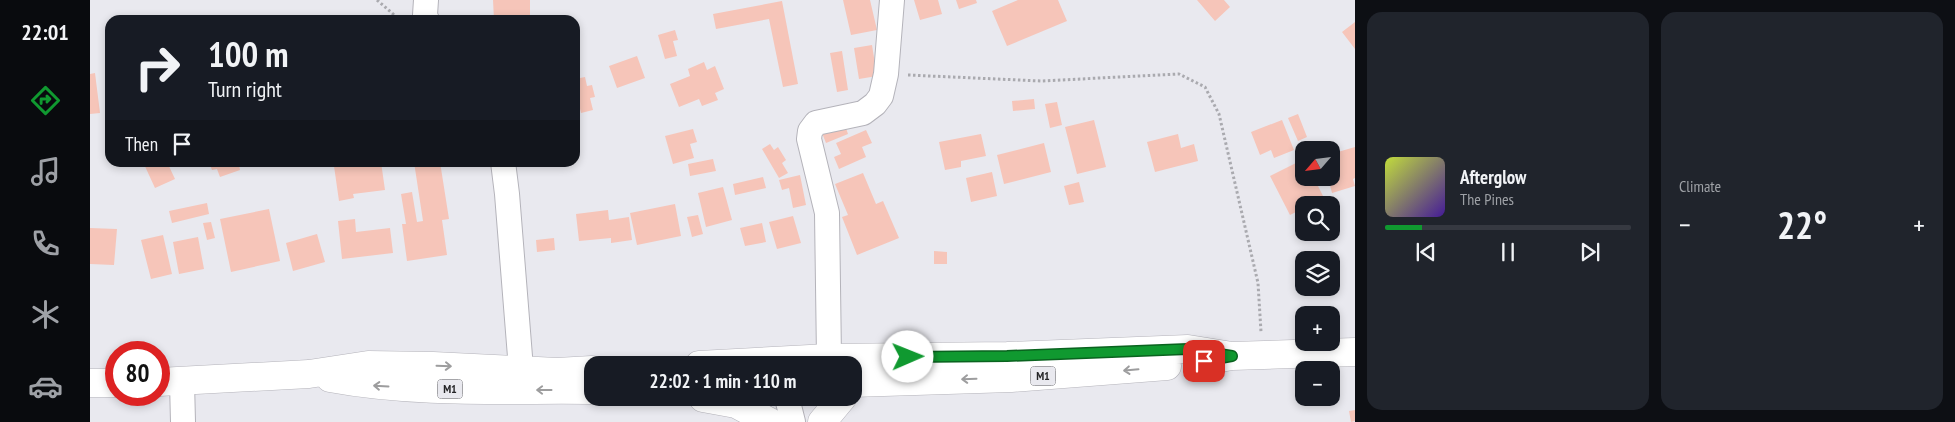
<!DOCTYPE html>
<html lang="en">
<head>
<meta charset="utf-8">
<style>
  body { margin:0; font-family:"PT Sans Narrow",sans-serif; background:#20242c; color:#f1f3f6; height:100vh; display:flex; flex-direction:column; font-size:19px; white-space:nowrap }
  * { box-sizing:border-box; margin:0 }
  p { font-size:16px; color:#9ea1a6 }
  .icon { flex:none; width:28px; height:28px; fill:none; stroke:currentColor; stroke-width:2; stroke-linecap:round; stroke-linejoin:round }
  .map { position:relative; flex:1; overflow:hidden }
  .panel { display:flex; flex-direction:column; gap:12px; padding:12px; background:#0d0f14; width:600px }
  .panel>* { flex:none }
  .hud { position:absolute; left:15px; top:15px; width:475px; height:152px; border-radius:15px; box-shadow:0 2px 8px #0003; background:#171b24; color:#f1f3f6; overflow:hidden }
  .needle { width:32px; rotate:242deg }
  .tools { position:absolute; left:1205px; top:141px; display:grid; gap:10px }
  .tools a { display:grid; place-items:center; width:45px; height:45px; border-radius:10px; background:#171b24; box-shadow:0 2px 8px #0003; font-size:25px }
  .speed { position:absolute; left:15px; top:341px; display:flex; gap:10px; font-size:25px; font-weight:700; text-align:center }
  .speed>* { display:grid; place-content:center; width:65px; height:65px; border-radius:50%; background:#171b24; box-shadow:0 2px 8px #0003; line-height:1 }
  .speed .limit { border:8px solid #d22; background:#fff; color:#111 }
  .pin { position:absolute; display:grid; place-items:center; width:42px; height:42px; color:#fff; margin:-21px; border-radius:10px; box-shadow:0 2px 8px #0006 }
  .me { position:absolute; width:55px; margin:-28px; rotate:89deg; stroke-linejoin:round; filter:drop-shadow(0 0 4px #0008) }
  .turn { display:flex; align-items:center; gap:18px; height:105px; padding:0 20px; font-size:22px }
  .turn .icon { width:65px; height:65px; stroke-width:2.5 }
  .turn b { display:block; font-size:35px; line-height:42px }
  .then { display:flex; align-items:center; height:48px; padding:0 20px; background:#0003; gap:10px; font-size:19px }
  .big { font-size:38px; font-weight:800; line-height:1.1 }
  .panel .widget { flex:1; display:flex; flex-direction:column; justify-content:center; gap:8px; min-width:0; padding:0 18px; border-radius:15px; background:#20242c }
  .song { display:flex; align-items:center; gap:15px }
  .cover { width:60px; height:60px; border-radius:8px; background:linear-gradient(135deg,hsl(70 70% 55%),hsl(260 70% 35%)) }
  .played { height:5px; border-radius:2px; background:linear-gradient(90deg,#109930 15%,#363941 15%) }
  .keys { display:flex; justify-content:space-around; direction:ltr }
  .heat { display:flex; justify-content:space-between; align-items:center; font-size:28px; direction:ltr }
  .panel .tiles { flex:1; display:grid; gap:12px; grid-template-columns:repeat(2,1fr) }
  .trip { position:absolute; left:494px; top:356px; width:278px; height:50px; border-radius:15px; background:#171b24; box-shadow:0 2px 8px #0003; font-weight:800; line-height:50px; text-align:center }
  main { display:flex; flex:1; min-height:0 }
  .tab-bar { display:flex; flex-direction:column; width:90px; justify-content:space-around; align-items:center; background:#090b0e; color:#9ea1a6 }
  .tab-bar .icon { width:35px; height:35px }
  .tab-bar .on { color:#109930 }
  .tab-bar b { font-size:22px; color:#f1f3f6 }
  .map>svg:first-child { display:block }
  .building { fill:#f6c5b9 }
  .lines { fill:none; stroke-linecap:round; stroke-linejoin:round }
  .minor-casing { stroke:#b4b3ba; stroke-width:26 }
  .highway-casing { stroke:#b4b3ba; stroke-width:29 }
  .path { stroke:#aaaaaf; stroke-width:3; stroke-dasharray:2.5 2.5; stroke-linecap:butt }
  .minor { stroke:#fff; stroke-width:24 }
  .highway { stroke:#fff; stroke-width:28 }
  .oneway { stroke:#9d9d9e }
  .route-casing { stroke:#0a631f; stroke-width:12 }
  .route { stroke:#109930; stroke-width:9 }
  .labels { text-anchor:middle; stroke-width:4; stroke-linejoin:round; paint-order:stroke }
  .shield { fill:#e9e9ef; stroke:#606063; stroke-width:1 }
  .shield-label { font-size:12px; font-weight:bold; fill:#252527 }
</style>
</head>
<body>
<main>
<nav class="tab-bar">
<b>22:01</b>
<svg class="icon on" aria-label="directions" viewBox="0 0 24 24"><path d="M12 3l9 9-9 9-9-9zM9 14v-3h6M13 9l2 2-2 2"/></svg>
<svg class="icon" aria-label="music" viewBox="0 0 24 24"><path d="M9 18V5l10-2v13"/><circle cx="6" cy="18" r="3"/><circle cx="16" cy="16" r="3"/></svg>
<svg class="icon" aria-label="phone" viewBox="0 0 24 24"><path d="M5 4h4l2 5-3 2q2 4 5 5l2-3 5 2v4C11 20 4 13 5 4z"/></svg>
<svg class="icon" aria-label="climate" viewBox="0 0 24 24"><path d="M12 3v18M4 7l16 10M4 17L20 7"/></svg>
<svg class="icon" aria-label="car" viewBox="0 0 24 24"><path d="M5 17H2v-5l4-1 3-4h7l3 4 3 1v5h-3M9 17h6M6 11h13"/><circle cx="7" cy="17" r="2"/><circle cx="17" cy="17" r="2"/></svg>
</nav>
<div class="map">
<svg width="1265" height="422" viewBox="0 0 1265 422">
  <rect width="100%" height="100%" fill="#e9e9ef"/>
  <path class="building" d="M403,0H440V20H404Z
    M753,0H780L787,30L761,35Z
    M824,0H848L852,14L830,20Z
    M866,0H886L887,3L869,9Z
    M928,0H968L977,21L917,46L902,11Z
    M1107,0H1134L1140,7L1125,21Z
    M692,1L708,84L693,87L679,19L626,29L623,14Z
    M1265,22V49L1252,32Z
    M585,30L588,40L583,41L587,56L575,59L568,35Z
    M782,45L787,76L769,79L764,48Z
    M752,51L758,90L747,92L740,53Z
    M547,56L555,78L527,88L519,66Z
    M614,62L617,70L625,66L634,89L625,93L628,100L612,106L609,99L589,107L580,84L600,76L598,69Z
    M5,73L10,113L0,114V74Z
    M495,77L497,86L502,85L505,97L500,98L503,110L491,113L485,88V79Z
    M944,99L945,109L923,111L922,101Z
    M967,102L972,125L960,128L955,104Z
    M1208,114L1217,137L1208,141L1198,118Z
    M1004,120L1016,167L987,174L975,127Z
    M1192,120L1204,150L1184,158L1181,150L1170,155L1161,132Z
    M755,125L758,134L736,143L732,133Z
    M603,129L607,142L600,144L604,158L583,164L575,136Z
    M776,130L782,143L772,147L776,157L749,169L744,157L751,154L746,143Z
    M891,134L896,156L871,161V167L855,170L849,142Z
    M1088,134L1091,148L1104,144L1108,161L1065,172L1057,142Z
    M954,143L961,172L914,184L907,155Z
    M680,144L684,150L688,147L696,160L692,163L698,173L689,178L672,149Z
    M1265,147V178L1263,179L1265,186L1242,193L1238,178H1241V154Z
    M623,159L626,171L600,176L598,164Z
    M1214,159V178H1224L1234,198L1220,205H1214V208L1200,215L1180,176Z
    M53,162H77L85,179L65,188Z
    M119,162H156V163L149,165L150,170L130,177L127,169L122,170Z
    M271,162H291L295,190L263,194L264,198L249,201L244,166Z
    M324,162H350L359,219L352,220L357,255L317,261L312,224H316L311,194L322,192L327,222L333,221Z
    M902,172L907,196L881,202L876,178Z
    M773,173L786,204L793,201L809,238L767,255L752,217L758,215L745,184Z
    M710,175L716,205L703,208L699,188L692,190L689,180Z
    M673,177L676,188L645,195L643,184Z
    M989,182L994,202L979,205L974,186Z
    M633,187L642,220L616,227L608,193Z
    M117,203L119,214L82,223L79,211Z
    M585,204L591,236L547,245L540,213Z
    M179,209L190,261L141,272L130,219Z
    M518,210L519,220L539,217L542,240L521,243V238L489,241L486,214Z
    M608,215L613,234L602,237L597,217Z
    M703,216L711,243L687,249L679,222Z
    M265,219L266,232L300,228L303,253L252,259L248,221Z
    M121,222L125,238L117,240L113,223Z
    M672,223L676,242L655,246L650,228Z
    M0,228L27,229L24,265L0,264Z
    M227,234L235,262L203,271L196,243Z
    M73,235L82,274L61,279L51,240Z
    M108,237L114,269L89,274L83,242Z
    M464,238L465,250L447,252L446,240Z
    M844,251L857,252V264H844Z
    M1265,410V421L1261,422L1259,411Z"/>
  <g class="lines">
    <defs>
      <path id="minor" d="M336,0L335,15L337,20
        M413,162L417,194L431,369
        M739,358L737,213L719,139L720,131L726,123L773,113L785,104L791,96L796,74L802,0
        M92,382L93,422
        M697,398L703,422"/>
      <path id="highway" d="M1124,359L1142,356L1265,352
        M609,365L739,358L917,356L1098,349L1142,356
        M240,378C326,394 415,389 502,390
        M69,382L219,374L278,365L343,366L467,372L502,370
        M0,383H26
        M762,383L921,378L1077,366
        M613,398L646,404L680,422
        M732,422L752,398"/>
    </defs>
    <use href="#minor" class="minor-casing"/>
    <use href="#highway" class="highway-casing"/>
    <path class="path" d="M287,0L310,20
      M818,75L951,81L1089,74L1115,87L1129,114L1168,283L1171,332"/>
    <use href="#minor" class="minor"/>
    <use href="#highway" class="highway"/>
  </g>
  <defs><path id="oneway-shaft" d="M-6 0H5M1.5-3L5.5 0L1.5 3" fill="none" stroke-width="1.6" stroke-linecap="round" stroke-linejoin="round" transform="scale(1.25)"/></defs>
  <g class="oneway">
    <use href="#oneway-shaft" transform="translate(354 366) rotate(2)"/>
    <use href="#oneway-shaft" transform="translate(1041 370) rotate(175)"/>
    <use href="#oneway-shaft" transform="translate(879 379) rotate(178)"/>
    <use href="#oneway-shaft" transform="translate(291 386) rotate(-177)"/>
    <use href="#oneway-shaft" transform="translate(454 390) rotate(-180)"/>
  </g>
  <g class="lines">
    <defs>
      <path id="route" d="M818,357L917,356L1098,349L1142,356L1114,361"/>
    </defs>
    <use href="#route" class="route-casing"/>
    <use href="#route" class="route"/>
  </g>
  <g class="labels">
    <g class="shield">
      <rect x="940.5" y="366.5" width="25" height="19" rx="4"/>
      <rect x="347.5" y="379.5" width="25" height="19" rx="4"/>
    </g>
    <g class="shield-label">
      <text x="953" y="380">M1</text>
      <text x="360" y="393">M1</text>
    </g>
  </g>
</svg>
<div class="tools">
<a><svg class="needle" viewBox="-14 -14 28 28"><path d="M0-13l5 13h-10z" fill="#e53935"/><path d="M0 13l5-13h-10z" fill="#9ea1a6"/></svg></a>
<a><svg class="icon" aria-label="search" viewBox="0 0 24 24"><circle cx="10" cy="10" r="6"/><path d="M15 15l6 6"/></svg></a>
<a><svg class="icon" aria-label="layers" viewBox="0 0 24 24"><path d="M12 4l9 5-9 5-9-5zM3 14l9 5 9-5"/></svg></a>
<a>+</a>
<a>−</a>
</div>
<div class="speed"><div class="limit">80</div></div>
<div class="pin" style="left:1114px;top:361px;background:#d93025"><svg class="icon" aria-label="arrive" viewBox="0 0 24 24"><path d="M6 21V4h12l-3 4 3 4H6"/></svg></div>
<svg class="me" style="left:818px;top:357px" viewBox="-20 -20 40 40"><circle r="19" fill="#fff"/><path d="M0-13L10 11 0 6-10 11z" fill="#109930"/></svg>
<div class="trip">22:02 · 1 min · 110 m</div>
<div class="hud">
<div class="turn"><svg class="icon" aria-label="right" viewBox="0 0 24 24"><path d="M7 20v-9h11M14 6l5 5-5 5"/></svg><div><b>100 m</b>Turn right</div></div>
<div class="then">Then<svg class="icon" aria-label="arrive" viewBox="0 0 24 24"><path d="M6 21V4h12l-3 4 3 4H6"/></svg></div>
</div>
</div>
<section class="panel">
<div class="tiles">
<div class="widget">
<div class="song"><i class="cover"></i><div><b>Afterglow</b><p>The Pines</p></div></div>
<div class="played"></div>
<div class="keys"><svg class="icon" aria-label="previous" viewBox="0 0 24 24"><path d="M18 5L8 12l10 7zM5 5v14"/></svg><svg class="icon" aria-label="pause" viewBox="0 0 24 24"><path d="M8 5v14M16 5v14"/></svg><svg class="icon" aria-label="next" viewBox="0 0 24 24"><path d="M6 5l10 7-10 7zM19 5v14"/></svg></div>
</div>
<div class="widget"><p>Climate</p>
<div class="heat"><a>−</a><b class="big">22°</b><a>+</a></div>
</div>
</div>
</section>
</main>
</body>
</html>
